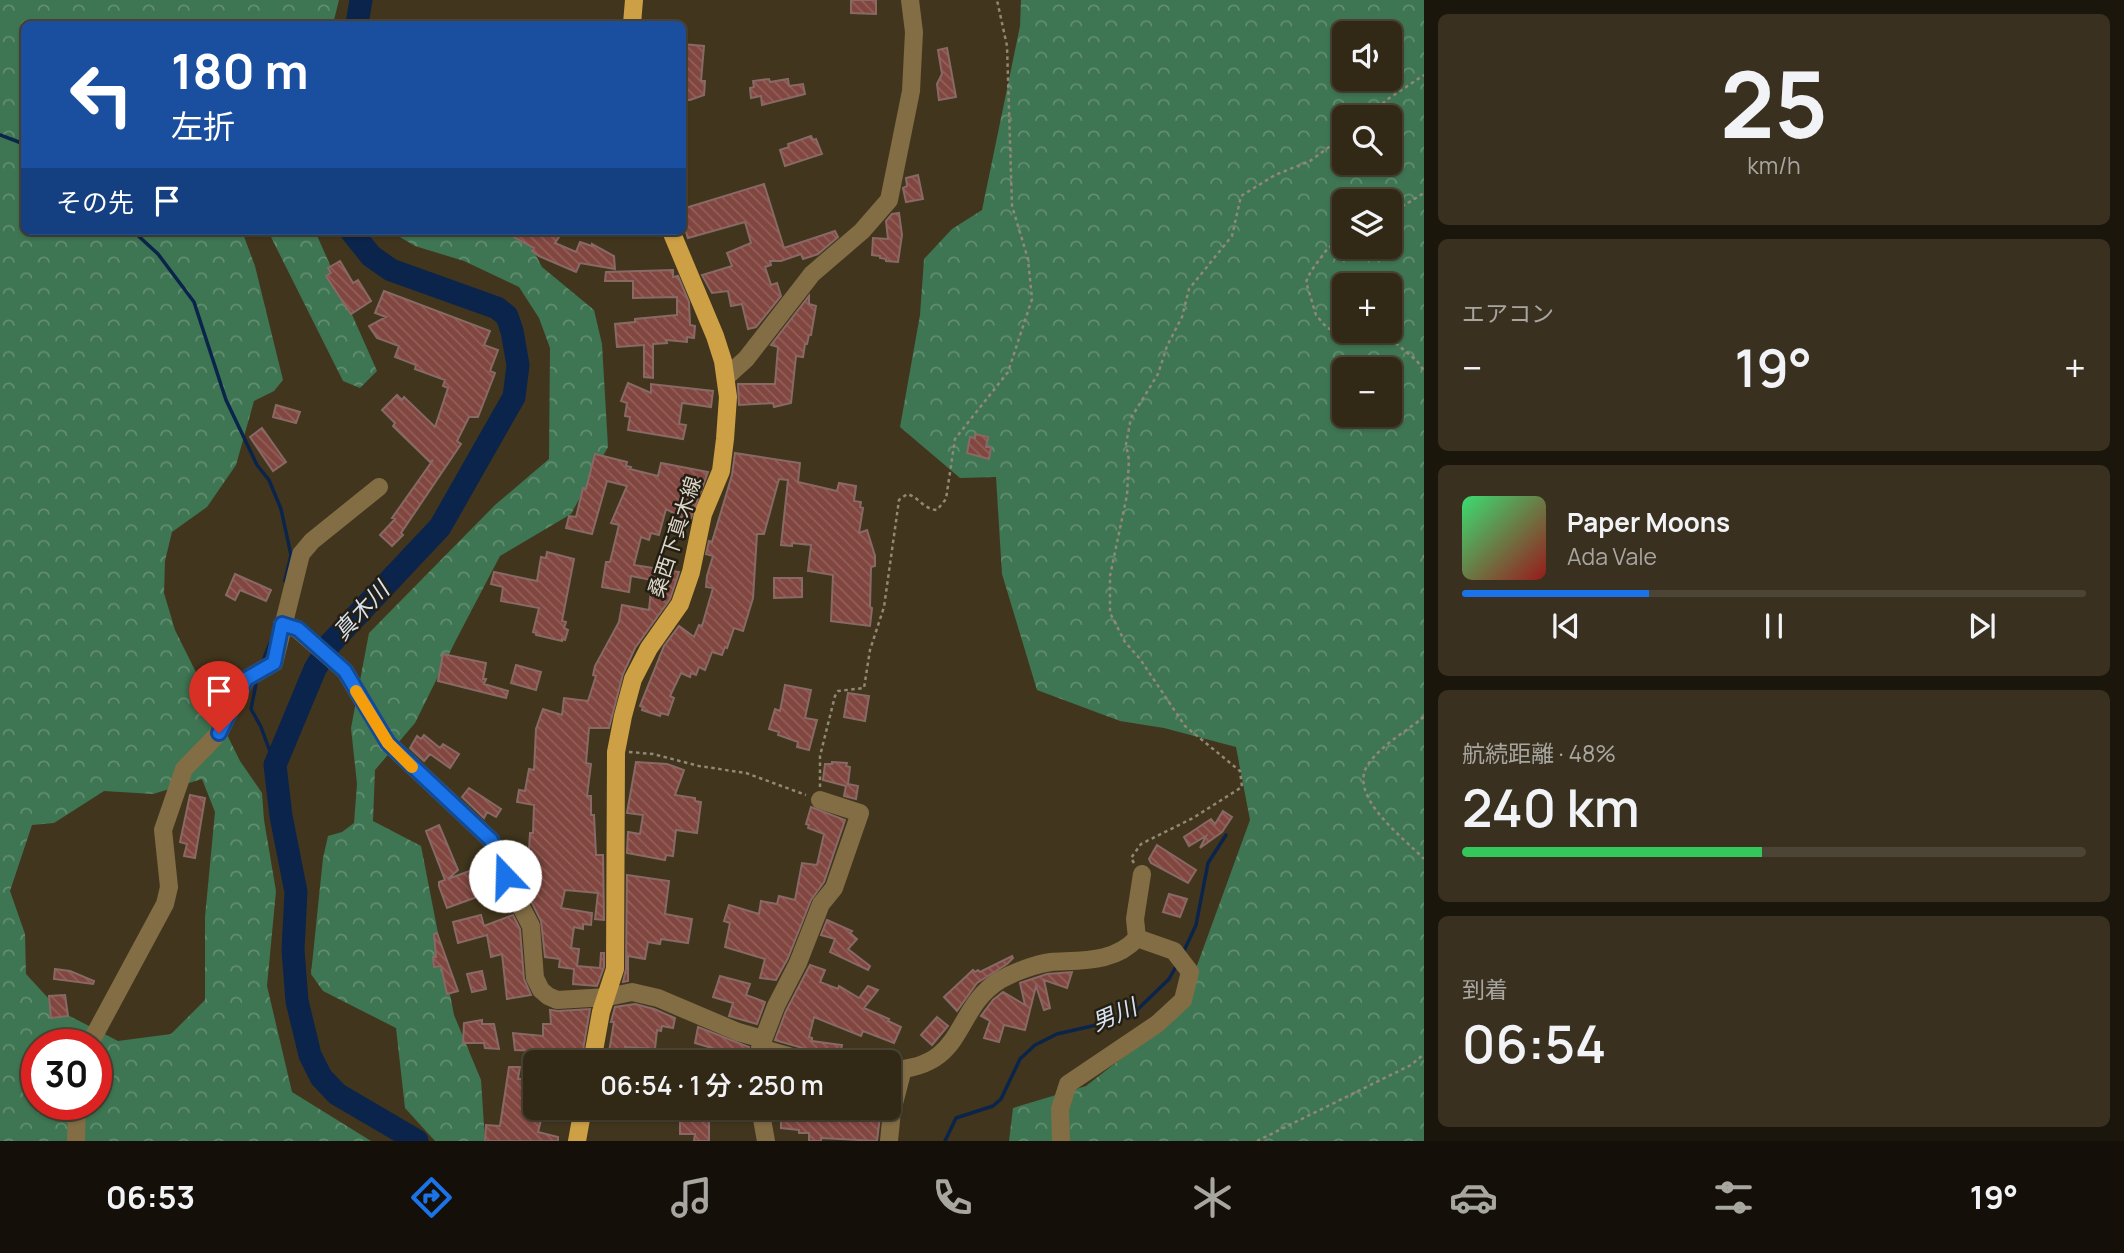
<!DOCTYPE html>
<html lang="ja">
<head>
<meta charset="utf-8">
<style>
  body { margin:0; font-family:Manrope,"Noto Sans JP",sans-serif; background:#39301f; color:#f1f3f6; height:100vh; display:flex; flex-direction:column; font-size:26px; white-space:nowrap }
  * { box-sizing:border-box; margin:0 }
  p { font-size:23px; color:#a8a6a1 }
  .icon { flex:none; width:38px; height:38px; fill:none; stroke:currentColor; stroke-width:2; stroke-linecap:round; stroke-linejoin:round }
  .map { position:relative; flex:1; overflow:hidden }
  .sheet { display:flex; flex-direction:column; gap:14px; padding:14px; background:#1b160c; width:700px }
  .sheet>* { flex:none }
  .top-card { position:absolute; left:21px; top:21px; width:665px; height:214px; border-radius:10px; box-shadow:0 2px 5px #0004,0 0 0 2px #4c4435; background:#1a4fa0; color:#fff; overflow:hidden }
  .fabs { position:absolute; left:1332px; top:21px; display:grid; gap:14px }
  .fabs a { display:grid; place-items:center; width:70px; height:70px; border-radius:10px; background:#312816; box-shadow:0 2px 5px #0004,0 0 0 2px #4c4435; font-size:35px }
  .speed { position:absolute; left:21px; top:1029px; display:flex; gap:14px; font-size:35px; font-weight:700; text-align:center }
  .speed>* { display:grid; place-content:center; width:91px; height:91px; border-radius:50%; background:#312816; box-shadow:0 2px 5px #0004,0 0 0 2px #4c4435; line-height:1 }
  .speed .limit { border:10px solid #d22; background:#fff; color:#111 }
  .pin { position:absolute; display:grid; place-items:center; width:60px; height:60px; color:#fff; margin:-72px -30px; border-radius:50% 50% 50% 0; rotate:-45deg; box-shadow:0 0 7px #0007 }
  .pin .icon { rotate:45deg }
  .me { position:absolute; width:77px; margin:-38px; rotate:339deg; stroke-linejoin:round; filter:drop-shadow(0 0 5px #0008) }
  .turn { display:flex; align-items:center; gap:24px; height:147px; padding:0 35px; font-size:32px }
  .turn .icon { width:91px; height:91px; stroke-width:2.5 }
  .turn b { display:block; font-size:49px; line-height:60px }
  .then { display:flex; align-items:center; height:66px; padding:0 35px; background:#0003; gap:14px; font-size:26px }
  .big { font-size:52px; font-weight:600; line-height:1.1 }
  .sheet .card { flex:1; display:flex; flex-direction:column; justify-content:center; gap:10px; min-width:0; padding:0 24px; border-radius:10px; background:#39301f }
  .sheet .dial { align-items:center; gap:0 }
  .dial b { font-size:91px; line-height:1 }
  .song { display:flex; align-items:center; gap:21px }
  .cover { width:84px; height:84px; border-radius:10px; background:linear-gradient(135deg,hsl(140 70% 55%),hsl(0 70% 35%)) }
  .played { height:7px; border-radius:4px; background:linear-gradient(90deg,#1a73e8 30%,#4c4435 30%) }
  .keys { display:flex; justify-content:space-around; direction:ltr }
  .heat { display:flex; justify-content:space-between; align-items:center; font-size:38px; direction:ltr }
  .charge { height:10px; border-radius:5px; background:linear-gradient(90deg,#34c759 48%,#4c4435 0) }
  .trip { position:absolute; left:523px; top:1050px; width:378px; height:70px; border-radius:10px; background:#312816; box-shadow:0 2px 5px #0004,0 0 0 2px #4c4435; font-weight:600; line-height:70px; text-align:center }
  .tab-bar { display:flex; height:112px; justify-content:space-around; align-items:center; background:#141009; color:#a8a6a1 }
  .tab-bar .icon { width:49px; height:49px }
  .tab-bar .on { color:#1a73e8 }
  .tab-bar b { font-size:32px; color:#f1f3f6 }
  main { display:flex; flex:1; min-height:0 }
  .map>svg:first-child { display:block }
  .forest { fill:url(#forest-crowns); fill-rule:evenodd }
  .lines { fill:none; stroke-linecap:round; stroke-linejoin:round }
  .stream { stroke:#0b244c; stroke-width:3.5 }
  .river { stroke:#0b244c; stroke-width:23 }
  .building { fill:url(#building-back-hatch); stroke:#896965; stroke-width:2 }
  .path { stroke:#918875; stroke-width:2.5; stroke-dasharray:3.5 3.5; stroke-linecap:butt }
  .minor { stroke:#836d45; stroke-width:18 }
  .major { stroke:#cda046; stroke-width:18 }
  .route-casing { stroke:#114b97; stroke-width:18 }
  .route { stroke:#1a73e8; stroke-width:12 }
  .slow { stroke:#f59e0b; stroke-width:12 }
  .labels { text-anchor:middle; stroke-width:5; stroke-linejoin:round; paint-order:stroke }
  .street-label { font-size:21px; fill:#ddd6c8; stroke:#231e13 }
  .water-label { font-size:23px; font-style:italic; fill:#d9e2f1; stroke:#231e13 }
</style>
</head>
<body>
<main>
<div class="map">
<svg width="1424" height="1141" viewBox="0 0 1424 1141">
  <defs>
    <pattern id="forest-crowns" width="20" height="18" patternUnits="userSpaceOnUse" patternTransform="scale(1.75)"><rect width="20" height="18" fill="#3e7552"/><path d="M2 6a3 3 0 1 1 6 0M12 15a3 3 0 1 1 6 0" fill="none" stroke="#638e71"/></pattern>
    <pattern id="building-back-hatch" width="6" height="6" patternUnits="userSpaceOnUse" patternTransform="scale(1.75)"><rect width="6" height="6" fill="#80463f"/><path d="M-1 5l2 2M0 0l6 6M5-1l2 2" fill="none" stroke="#926059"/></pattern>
  </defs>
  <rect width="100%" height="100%" fill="#41361d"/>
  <path class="forest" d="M0,0H339L333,24H24V231H242L255,266L283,380L274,391L254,401L236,465L207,507L172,532L165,561L164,593L175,630L240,761L262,793L264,820L276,891L267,986L292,1092L371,1141H0ZM202,779L215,812L205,917V1000L171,1034L118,1041L60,1011L26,974L25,934L10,891L32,825L54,823L104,791L153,794ZM37,1045H96V1104H37Z
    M1021,0H1424V1141H1009L1013,1108L1086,1086L1176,1016L1195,971L1250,820L1236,747L1164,728L1120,721L1037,690L1002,574L996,477L960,478L900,427L920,315L924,259L952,229L982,210L1020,26ZM1344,33H1390V79H1344ZM1344,117H1390V163H1344ZM1344,201H1390V247H1344ZM1344,285H1390V331H1344ZM1344,369H1390V415H1344Z
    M268,231H315L377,371L360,388L343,381Z
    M390,231H523L542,267L594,310L602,344L608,447L571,514L500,556L456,640L415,723L375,770L373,821L421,846L454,1015L481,1080L485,1141H435L405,1108L396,1028L323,991L311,974L323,858L328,836L342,832L354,823L357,784L351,728L369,633L495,505L549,459L550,348L539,318L519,287L464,261L415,246Z"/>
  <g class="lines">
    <path class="stream" d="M0,135L24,144
      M133,231L158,254L194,302L226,400L257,465L269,480L281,509L291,555L285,581
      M263,661L270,643
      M257,679L251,709L261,727L275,765
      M1183,953L1196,925L1208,863L1226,835
      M945,1141L956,1118L993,1106L1001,1099L1020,1059L1035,1045L1057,1034L1114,1021L1136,1011L1169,979L1178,963"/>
    <path class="river" d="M357,24L361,0
      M351,231L371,256L391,270L497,308L507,316L512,331L518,365L514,397L440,527L330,644L315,669L275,765L281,816L296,892L293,950L297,1001L310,1055L321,1077L337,1094L417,1141"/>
  </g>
  <path class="building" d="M851,0H876V14L851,13Z
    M682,44L704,46L701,81H705L704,95L690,100H682Z
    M947,48L956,97L939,100L937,84L942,74L938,50Z
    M769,79L770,82L788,79L789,86L803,84L805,94L762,105L761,96L751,98L750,88L754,87L753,81Z
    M811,136L813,140L816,139L822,154L785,166L780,150L789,147L788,144Z
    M918,175L923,199L906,202L903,188L907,186L906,178Z
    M764,184L784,248L835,231L838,237L818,254L803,259L801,254L781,261H770L771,265L765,267L771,285L777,283L781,296L756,327L748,329L742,304L731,306L728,291L712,293L702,275L732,266L727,253L751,243L745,222L688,238L682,220V209Z
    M899,213L902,235L898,262L886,261V259L880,258V256L872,255L873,238L888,239L886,221L892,214Z
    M503,231H563L555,243L576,252L580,242L592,246V244L614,256L615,269L580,263L576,272L539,256L532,251L534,248Z
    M340,261L353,283L358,280L371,301L351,314L326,276L331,273L328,268Z
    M673,270V277L678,276L689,302L690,325L695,326L694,338L687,337V342L666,340L667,343L653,344V378L644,377V345L617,347L615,324L635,322V319L677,315V297L633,298V281H605L606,272Z
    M384,291L490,331L484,345L498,350L490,371L495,373L478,417H469L457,441L461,444L401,533L403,535L392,546L380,535L395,519L392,518L433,460L430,462L393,426L395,423L382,410L397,395L402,400L404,397L435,427L448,388L443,386L445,380L415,369L416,365L395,357L399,346L377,338L369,326L386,317L375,313Z
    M809,296V304L816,306L811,335H809L807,344H805L803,357L796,356L791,403L774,407L773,403L739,405L738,384H775L778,347L771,345Z
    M628,383L651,393V384L713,391L711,407L682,403L679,424L686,425L683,439L628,430L630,417L625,416L627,403L621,401Z
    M276,405L300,412L296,423L273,417Z
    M262,428L286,462L273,471L250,437Z
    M975,434L988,437L986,447H991L989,459L967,453L970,437L975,438Z
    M735,453L800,463L798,482L837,491L839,483L856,486L854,501L861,502L860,507L863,508L859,533L867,530L875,556V566L871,567L870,607L872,608L870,626L831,621L833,575L808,571L811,545L792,543V546L781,545L788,480L779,479L764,534H757L753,598L743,631L734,628L727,648L725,647L722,655L712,652L705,670L699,667L696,675L691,673L690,677L681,673L670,696L674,698L668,715L661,713L660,716L642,710L643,707L640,706L664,646L679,626L694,637L699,625L702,626L713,588L706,587L707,576L713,556L706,554L709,541L712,542L732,475Z
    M595,454L627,462L626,466L631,467L630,469L658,476L661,463L708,472L691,518L686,516L685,519L666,509L659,535L651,533L649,540L641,537L634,565L679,572L670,599L635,648L623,674L609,728H589L586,763L591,764L587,796H591V815H594L596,855H603L604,920L595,919L598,893L565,890L561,908L592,913L591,925L583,924V929L574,927L571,948L579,949L577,966L600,968L601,953H604V967L597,986L573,984L574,969L559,967L560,959L545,957L541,921L527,893L529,886H523L516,872V865H528L530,833H533L534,805L517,802L519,790L525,791L529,769L534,770L536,729L543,709L562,715L564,698L588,701L596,676L593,675L595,666L619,622L622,605L649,610L652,580L631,576L629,592L602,587L606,562H610L619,525L611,523L627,486L607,481L592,534L566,528L569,516L576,517L583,488L586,489Z
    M547,552L574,559L562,621L566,622L564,628L568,630L565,640L562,639V641L536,635V633L533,632L539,608L501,601L503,587L491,584L494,572L537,581L541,557L546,558Z
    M235,574L271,590L266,601L240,590L235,600L226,595Z
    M774,578H802V597L774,598Z
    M443,654L486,663L483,679H486L484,684L508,691L506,698L438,681Z
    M516,665L541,672L536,690L511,683Z
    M785,685L811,690L805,718L817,720L809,750L797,747L798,742L778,735L779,732L769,729L775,709L780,711Z
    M848,693L869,696L865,721L844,717Z
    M424,735L440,748L443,744L459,754L450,768L430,754L424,761L410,748L417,736L421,739Z
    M636,762L667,764L684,770L675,795L695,798V801L701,802L697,833L676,830L673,856L666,855L665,860L627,853L628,832L640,834L643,815L627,813Z
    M832,762L847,763L846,766L850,767L848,784L858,786L856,799L844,796L846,786L823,780L825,764H832Z
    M469,788L501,809L496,817L487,812L484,818L462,797Z
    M190,795L205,798L195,858L184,856L187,844L180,842Z
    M811,807L845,820L824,882L811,900L788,958L776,980L760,978L765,959L725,947L730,923L724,921L729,905L759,914L761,901L777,904L779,896L795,900L802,863L817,865L824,834L808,828L809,825L806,824Z
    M1223,811L1232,817L1222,832L1200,848L1206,836L1189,846L1184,837L1211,819L1215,824Z
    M439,825L458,870L448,879L488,864L494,879L489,881L490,889L483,892L485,894L447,908L439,886V882L445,880L426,831Z
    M1157,845L1196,870L1188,883L1151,863L1149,859Z
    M627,875L669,881L665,914L692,919L688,943L661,939L660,944L648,942L645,959L628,956V981L623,982L626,969Z
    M1169,894L1187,899L1180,917L1163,912Z
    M481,915L484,926L513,915L520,929L524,979L531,995L507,999L502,954L491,957L487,935L458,943L453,922Z
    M827,920L852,931L850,933L857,939L848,949L870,966L868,970L830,952L835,939L821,935Z
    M437,933L446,958L458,991L447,994L441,966L434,967L433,957H436L434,934Z
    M1012,956L1013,958L1007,964L977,983L957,1011L944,997L973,970L975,972L978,970L980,972Z
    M810,965L825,970L820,982L838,989L839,986L859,998L868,986L878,990L864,1008L889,1019L888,1021L901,1027L894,1043L863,1031L861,1036L814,1017L809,1037L812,1038V1041L842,1045L839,1059L829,1058L828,1061L820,1060L813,1051L775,1040L786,1011Z
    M55,969L70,971L94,981L93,984L54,979Z
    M482,971L486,989L472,992L467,974Z
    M1072,972L1067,988L1044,980L1050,1008L1044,1010L1036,986L1025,1030L1004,1025L999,1042L984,1038L990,1021L981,1016L993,1000L1003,992L1025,1005L1020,983L1047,974Z
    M720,976L750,984L746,995L765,1002L757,1024L729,1016L733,1003L713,997Z
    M65,995L68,1016L51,1018L49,996Z
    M635,1004L654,1009L675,1018L673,1028L662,1026L661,1031L657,1030L655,1049L625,1047L622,1062H604L606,1051L609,1052L614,1022H611L615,1007Z
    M590,1009L581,1062H565V1052L515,1050L513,1033L543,1036V1024H551L550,1010L558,1011Z
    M937,1017L948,1026L932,1045L921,1035Z
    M482,1020V1024H494L499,1049L485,1048L484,1043H463L464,1023Z
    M698,1027L749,1047L746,1061L739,1059L737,1062L721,1059L722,1053L718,1052L719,1050L695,1043Z
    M509,1067H520L518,1079H523L525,1085H528V1108H544L538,1132L558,1137V1141H485L486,1125L500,1126Z
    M772,1108H818L817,1119L840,1120L860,1119L862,1108H881L877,1141L821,1138V1141H809V1133H799V1130L781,1128V1120H774Z
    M680,1118H709V1141H694L695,1134H680Z"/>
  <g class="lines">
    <path class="path" d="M1366,117L1388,99L1424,75
      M1390,214L1424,193
      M1344,238L1328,248L1311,271L1306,282L1316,315L1327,328L1340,332L1384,337L1398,345L1417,361L1424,371
      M1424,555V557
      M1424,717C1406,731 1382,745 1369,763C1345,795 1404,838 1424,859
      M629,752L653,754L699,766L746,773L806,795
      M820,787V756L835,696L838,691L864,688L870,650L884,607L899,500L907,494C919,497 923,509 937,510L946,499L955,439L1008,372L1032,299L1028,259L1012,206L1007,46L997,0
      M1134,863L1131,858L1141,844L1193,818L1242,787L1240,771L1185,726L1140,659L1125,642L1110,613V576L1127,495L1129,460L1126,444L1131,418L1158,374L1167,346L1182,317L1189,289L1232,236L1241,196L1275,175L1310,161L1344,136
      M1257,1141L1411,1065L1424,1054"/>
    <path class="minor" d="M726,377L746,359L812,274L862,231L889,200L911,91L914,32L910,0
      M282,624L297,629L345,671L388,743L491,840L505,876L531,926L535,978L541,990L548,996L557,1000L608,997L632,992L658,998L738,1032L763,1039
      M89,1045L165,904L169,887L163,830L184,769L219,733L246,679L274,663L301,554L312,541L379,487
      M760,1048L809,1062
      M757,1062L760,1048L776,1006L798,963L821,904L834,888L860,813L820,800
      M889,1070C968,1068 952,1009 1000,980C1014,972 1036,964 1051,962C1081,960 1115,963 1137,938L1135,919L1142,874
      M760,1108L766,1141
      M76,1141L77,1104
      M889,1141L892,1111L903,1069
      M1061,1141L1060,1109L1068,1084L1157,1024L1183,1000L1190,972L1174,951L1137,938"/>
    <path class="major" d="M632,24L634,0
      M592,1062L601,1012L615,969L616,752L623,716L633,679L649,648L680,604L691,572L703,514L721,471L725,439L728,397L723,361L715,336L671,231
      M577,1141L583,1108"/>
  </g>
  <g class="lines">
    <defs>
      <path id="route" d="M219,733L246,679L274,663L282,624L298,629L345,671L388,743L491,840L505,876"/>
    </defs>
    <use href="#route" class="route-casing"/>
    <use href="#route" class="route"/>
    <path class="slow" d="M356,691L388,743L412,767"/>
  </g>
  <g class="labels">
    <g class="street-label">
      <text transform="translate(675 537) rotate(-72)" y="7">桑西下真木線</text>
    </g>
    <g class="water-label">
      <text transform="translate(361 611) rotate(-47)" y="8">真木川</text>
      <text transform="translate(1114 1015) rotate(-23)" y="8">男川</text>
    </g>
  </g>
</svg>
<div class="fabs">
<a><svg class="icon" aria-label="sound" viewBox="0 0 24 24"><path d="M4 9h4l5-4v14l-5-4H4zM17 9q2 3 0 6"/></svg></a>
<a><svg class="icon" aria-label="search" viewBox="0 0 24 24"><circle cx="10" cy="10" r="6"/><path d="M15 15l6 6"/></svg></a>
<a><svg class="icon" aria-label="layers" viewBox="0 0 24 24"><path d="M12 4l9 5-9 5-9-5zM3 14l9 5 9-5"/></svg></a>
<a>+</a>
<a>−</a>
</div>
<div class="speed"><div class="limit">30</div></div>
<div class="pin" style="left:219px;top:733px;background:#d93025"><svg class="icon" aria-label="arrive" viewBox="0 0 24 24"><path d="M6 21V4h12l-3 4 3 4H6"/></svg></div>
<svg class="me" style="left:505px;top:876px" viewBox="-20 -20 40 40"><circle r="19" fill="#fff"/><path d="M0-13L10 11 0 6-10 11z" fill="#1a73e8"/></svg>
<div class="trip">06:54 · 1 分 · 250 m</div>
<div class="top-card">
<div class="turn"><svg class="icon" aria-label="left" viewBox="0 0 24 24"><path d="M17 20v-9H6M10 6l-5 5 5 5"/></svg><div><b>180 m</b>左折</div></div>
<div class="then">その先<svg class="icon" aria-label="arrive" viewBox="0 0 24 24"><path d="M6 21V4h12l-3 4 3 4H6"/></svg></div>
</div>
</div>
<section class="sheet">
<div class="card dial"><b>25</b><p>km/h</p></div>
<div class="card"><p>エアコン</p>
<div class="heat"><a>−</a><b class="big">19°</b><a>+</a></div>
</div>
<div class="card">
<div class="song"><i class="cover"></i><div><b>Paper Moons</b><p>Ada Vale</p></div></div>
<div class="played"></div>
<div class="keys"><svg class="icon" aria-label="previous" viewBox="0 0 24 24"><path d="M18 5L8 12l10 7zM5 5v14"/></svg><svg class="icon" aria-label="pause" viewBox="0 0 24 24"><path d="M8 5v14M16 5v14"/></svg><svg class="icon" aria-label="next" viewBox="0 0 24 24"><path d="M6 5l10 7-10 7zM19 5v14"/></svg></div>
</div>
<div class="card"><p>航続距離 · 48%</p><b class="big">240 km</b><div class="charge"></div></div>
<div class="card"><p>到着</p><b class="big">06:54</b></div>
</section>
</main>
<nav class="tab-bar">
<b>06:53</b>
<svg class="icon on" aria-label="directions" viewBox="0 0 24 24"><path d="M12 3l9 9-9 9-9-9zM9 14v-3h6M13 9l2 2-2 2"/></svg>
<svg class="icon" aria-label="music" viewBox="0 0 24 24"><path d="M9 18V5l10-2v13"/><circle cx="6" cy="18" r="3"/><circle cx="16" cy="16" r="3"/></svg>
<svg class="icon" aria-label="phone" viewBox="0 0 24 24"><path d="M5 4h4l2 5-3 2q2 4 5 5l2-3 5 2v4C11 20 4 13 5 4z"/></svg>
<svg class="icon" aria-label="climate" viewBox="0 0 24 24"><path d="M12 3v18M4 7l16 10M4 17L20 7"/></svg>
<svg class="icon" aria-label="car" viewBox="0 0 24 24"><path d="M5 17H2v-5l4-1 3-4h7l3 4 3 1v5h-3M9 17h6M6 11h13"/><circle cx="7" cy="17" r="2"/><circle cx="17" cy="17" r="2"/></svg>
<svg class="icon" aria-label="filters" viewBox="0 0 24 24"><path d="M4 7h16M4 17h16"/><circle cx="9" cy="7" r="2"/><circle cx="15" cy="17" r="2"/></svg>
<b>19°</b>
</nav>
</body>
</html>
